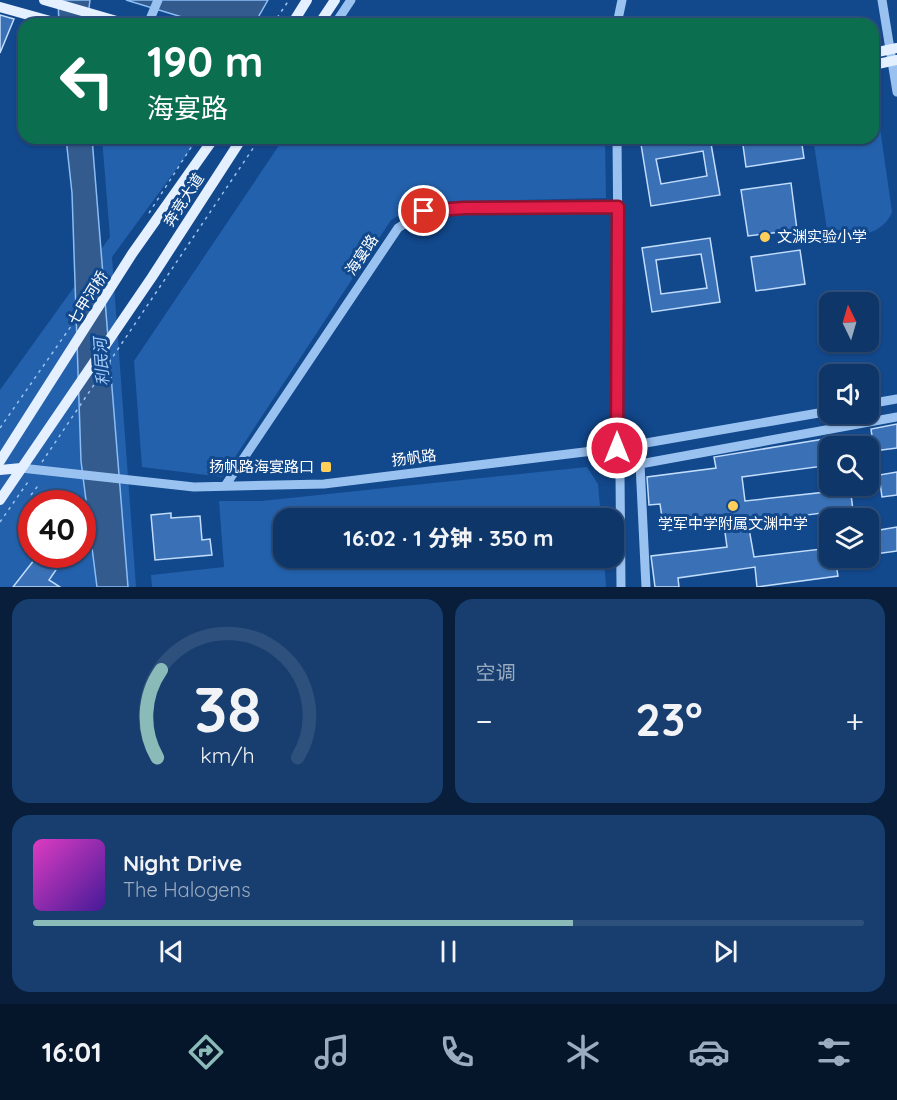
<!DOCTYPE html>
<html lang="zh">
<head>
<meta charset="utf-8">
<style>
  body { margin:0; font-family:Quicksand,"Noto Sans SC",sans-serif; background:#173e6f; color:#f1f3f6; height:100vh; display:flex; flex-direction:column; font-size:22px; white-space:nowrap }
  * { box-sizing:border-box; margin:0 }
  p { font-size:20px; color:#9babc0 }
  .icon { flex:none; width:33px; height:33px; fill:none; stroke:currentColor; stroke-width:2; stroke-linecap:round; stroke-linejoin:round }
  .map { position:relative; height:587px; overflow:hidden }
  .side { display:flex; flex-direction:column; gap:12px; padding:12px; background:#081e3a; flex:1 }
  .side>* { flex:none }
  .top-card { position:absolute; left:18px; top:18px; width:861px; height:126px; border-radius:18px; box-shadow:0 2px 4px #0004,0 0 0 2px #2e507d; background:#0b6e4f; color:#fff; overflow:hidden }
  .needle { width:39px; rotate:355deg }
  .fabs { position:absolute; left:819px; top:292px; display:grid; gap:12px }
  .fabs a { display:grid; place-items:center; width:60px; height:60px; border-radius:12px; background:#0e3669; box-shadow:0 2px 4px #0004,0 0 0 2px #2e507d; font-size:30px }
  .speed { position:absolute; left:18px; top:490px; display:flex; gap:12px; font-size:30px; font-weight:700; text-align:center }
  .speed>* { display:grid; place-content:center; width:78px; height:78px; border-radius:50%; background:#0e3669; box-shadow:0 2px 4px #0004,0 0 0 2px #2e507d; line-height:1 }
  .speed .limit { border:9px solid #d22; background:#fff; color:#111 }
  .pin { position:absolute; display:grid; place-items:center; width:51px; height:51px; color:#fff; margin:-26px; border:3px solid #fff; border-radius:50%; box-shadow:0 2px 6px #0007 }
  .me { position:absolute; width:66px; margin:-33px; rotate:0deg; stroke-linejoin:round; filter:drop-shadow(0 0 4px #0008) }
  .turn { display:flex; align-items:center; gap:21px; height:126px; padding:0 30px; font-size:27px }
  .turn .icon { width:78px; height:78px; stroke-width:2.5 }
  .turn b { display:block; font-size:42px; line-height:51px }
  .big { font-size:45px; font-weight:800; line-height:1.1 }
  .side .tile { flex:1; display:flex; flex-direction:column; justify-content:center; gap:9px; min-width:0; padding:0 21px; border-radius:18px; background:#173e6f }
  .side .dial { align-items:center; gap:0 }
  .dial svg { height:156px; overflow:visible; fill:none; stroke:#2e507d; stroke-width:7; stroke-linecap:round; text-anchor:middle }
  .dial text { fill:#f1f3f6; stroke:none }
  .song { display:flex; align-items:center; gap:18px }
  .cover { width:72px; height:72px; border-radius:9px; background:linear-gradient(135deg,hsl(310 70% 55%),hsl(260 70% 35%)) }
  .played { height:6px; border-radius:3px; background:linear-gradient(90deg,#8bbbb9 65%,#2e507d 65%) }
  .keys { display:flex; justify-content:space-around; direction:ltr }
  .heat { display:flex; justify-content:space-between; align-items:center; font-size:33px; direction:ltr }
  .side .tiles { flex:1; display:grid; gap:12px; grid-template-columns:1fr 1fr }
  .tile:last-child { grid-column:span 2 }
  .trip { position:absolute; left:273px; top:508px; width:351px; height:60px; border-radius:18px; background:#0e3669; box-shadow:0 2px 4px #0004,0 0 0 2px #2e507d; font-weight:800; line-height:60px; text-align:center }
  .tab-bar { display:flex; height:96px; justify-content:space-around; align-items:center; background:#06162a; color:#9babc0 }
  .tab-bar .icon { width:42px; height:42px }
  .tab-bar .selected { color:#8bbbb9 }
  .tab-bar b { font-size:27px; color:#f1f3f6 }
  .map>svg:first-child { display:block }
  .green { fill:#2361ac; fill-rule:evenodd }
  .water { fill:#335b8e; stroke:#8bbdf5; stroke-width:1.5 }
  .building { fill:#3a71b6; stroke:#c1dcfc; stroke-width:1.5; fill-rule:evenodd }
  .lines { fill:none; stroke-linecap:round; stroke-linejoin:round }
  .path { stroke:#9ac2f1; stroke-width:1.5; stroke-dasharray:3 4.5; stroke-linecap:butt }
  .minor { stroke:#9ac2f1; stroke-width:9 }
  .major { stroke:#e4efff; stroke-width:10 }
  .route-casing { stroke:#92132f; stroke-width:15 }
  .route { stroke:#e11d48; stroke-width:10 }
  .poi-dot { fill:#ffcf5a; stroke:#12488c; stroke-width:2 }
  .labels { text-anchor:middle; stroke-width:6; stroke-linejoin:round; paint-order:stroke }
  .street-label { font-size:15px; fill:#fff; stroke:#12488c }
  .poi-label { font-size:15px; fill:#fff; stroke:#12488c; text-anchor:start }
  .water-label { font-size:16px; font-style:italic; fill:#a5ccf9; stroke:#12488c }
</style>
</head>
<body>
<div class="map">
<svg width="897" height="587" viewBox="0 0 897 587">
  <rect width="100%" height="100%" fill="#12488c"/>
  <path class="green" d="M873,104L877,107L892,212C886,228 867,238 849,233C840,231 837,228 827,230L813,138H873Z
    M102,138H199L112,257L136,587H0V390L110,237ZM32,504H82V555H32Z
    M284,138H605L606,198L422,202L391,220L222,477L142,467L134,361Z
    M587,467L598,484L601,519H284V558H604L606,587H152L151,575L224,567L219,501H261Z"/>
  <path class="water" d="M58,0H90L87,24H59Z
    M126,0H268L256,21L250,24H205Z
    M66,138H92L128,587H97L81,461L72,193Z"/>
  <path class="building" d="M0,15L14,19L0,53Z
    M640,138H710L720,195L651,206ZM703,151L707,176L661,184L656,159Z
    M742,138H801L804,158L746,167Z
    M791,183L797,230L748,236L741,190Z
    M710,238L720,302L652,312L642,248ZM701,254L707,288L661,294L656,260Z
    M800,250L805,284L756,291L751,257Z
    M897,424V448L874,451L871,429Z
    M842,436L844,447H830V486H850L854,519H830L829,512L748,523L754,557L830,548V558H835L838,576L757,587L755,567L678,578L679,587H655L651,556L727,547L724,525L664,531L660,504L649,505L647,477L716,468L714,457ZM823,466L826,492L745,501L742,477Z
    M897,472V495L882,497L879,475Z
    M171,513V518L200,516L202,540L210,539L212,555L155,560L151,515Z
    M897,527V551L868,555V532Z
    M38,555H47L60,564L49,580L60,587H13Z"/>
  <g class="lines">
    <path class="path" d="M273,24L289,0
      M149,213L197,138
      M0,428L104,279
      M42,462L260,138
      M31,495L40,483
      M0,522L30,479"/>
    <path class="minor" d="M882,0L897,92
      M148,24L158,0
      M335,24L351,0
      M617,24L622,0
      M617,138L621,587
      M868,404L897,399
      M21,468L194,487L324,484L617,448L830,411
      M225,486L398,228L424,211L464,208H618
      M646,587L640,464L897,417"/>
    <path class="major" d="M44,0L127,24
      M0,7L61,24
      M292,24L307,0
      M319,24L335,0
      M873,53L897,48
      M873,65L897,60
      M0,461L132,254L214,138
      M0,470L21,468
      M0,500L152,277L242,138"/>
  </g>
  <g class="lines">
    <defs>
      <path id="route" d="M424,211L464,208L618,207L617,448"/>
    </defs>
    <use href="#route" class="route-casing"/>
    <use href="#route" class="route"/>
  </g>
  <g class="poi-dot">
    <circle cx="765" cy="237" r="6"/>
    <rect x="320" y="461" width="12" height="12" rx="3"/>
    <circle cx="733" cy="506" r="6"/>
  </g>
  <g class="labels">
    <g class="street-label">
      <text transform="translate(184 200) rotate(-57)" y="5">奔竞大道</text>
      <text transform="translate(362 255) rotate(-56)" y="5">海宴路</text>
      <text transform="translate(88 298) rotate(-58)" y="5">七甲河桥</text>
      <text transform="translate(414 458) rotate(-7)" y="5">扬帆路</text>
    </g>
    <g class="poi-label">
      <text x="777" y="242">文渊实验小学</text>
      <text x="314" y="472" text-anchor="end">扬帆路海宴路口</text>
      <text x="733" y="529" text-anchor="middle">学军中学附属文渊中学</text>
    </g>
    <g class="water-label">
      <text transform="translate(101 362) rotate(-94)" y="6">利民河</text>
    </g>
  </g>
</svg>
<div class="fabs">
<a><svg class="needle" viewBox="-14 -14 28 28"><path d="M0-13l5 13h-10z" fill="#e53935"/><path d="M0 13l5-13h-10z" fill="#9babc0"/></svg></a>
<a><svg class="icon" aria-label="sound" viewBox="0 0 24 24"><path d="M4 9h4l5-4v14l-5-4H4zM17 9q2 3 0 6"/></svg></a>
<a><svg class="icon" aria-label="search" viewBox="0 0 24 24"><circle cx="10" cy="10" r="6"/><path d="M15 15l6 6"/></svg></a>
<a><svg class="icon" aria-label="layers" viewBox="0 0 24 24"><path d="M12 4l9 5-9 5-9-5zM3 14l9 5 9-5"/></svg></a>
</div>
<div class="speed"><div class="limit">40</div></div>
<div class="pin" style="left:424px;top:211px;background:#d93025"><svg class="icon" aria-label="arrive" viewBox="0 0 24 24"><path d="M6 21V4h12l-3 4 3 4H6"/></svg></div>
<svg class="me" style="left:617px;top:448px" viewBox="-20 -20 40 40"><circle r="17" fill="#e11d48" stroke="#fff" stroke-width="3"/><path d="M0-11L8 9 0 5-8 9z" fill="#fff"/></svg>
<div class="trip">16:02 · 1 分钟 · 350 m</div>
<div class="top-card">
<div class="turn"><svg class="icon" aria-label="left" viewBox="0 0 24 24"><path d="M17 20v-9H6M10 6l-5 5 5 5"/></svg><div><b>190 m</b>海宴路</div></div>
</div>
</div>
<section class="side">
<div class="tiles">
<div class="tile dial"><svg viewBox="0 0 100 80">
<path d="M14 69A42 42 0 1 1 86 69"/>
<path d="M14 69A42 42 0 0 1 16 24" stroke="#8bbbb9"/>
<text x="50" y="56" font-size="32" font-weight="700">38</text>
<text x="50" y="72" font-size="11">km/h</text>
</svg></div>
<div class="tile"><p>空调</p>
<div class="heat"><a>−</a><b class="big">23°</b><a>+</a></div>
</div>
<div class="tile">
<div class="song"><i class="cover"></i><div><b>Night Drive</b><p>The Halogens</p></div></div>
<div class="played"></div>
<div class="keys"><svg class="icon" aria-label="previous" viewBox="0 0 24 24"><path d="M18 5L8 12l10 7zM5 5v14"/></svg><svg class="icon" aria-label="pause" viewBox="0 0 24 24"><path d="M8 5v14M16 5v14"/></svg><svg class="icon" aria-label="next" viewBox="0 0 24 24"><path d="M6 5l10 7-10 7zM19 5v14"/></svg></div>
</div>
</div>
</section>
<nav class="tab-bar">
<b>16:01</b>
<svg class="icon selected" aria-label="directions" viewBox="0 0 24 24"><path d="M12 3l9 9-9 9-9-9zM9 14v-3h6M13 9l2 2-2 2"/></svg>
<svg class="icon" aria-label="music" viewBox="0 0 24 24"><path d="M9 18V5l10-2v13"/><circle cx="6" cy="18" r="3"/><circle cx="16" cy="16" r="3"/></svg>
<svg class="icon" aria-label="phone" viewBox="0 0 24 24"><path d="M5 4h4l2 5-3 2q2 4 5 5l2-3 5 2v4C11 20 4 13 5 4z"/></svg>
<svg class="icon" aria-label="climate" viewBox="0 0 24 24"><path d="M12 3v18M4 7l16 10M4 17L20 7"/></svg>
<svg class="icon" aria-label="car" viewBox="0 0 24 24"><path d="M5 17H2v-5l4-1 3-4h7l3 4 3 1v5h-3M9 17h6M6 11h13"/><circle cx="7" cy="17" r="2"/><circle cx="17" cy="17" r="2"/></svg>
<svg class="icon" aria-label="filters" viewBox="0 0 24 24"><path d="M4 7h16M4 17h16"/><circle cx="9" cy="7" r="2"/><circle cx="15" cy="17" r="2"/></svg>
</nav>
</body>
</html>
